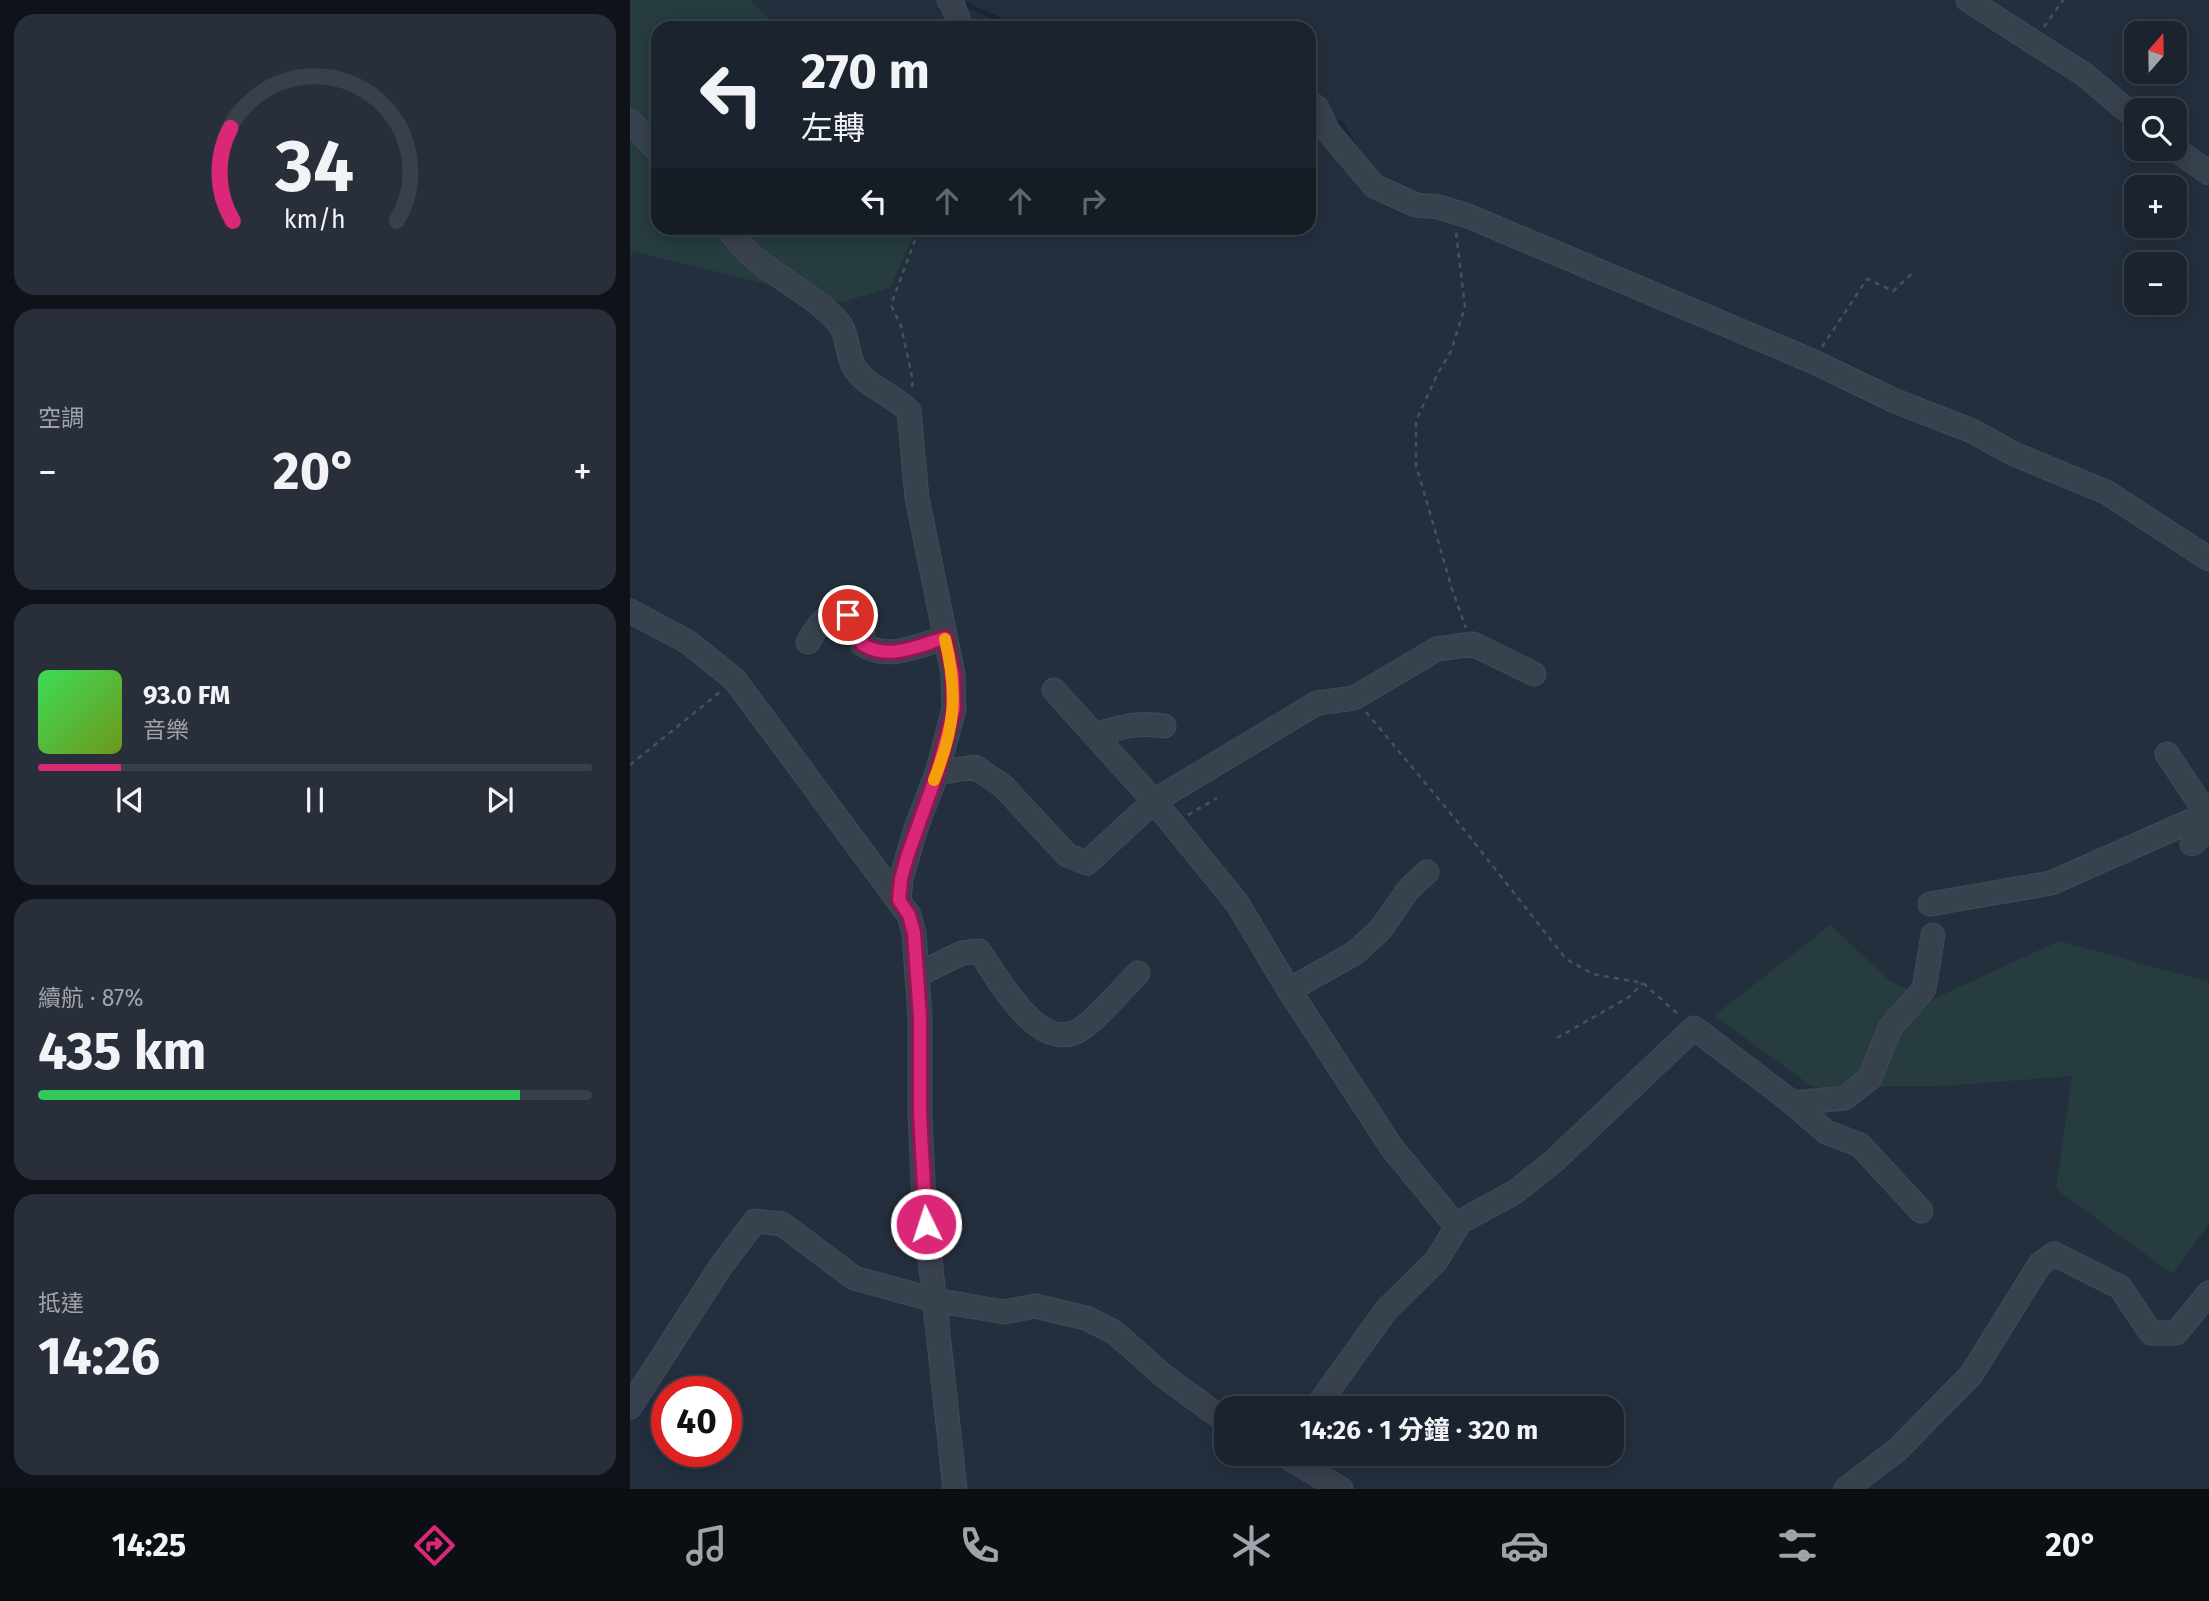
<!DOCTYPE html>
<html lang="zh-TW">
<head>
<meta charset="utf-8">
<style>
  body { margin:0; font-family:"Fira Sans","Noto Sans TC",sans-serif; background:#282f3a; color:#f1f3f6; height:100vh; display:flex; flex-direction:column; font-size:26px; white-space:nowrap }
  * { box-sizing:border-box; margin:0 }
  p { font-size:23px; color:#a0a4aa }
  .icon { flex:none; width:38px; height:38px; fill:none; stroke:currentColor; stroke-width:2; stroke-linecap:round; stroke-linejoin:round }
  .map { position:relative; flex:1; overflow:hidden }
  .drawer { display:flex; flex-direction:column; gap:14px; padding:14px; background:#0f1319; width:630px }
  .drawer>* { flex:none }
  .banner { position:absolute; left:21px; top:21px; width:665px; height:214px; border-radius:21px; box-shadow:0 4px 18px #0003,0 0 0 2px #39404a; background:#1b232e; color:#f1f3f6; overflow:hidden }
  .needle { width:46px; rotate:20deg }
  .controls { position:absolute; left:1494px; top:21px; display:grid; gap:14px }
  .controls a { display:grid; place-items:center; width:63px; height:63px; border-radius:14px; background:#1b232e; box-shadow:0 4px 18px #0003,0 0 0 2px #39404a; font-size:35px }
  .speed { position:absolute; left:21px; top:1376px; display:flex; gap:14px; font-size:35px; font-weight:700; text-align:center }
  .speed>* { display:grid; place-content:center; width:91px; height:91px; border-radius:50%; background:#1b232e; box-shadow:0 4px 18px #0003,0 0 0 2px #39404a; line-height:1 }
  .speed .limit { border:10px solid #d22; background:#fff; color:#111 }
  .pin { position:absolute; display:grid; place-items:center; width:60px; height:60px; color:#fff; margin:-30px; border:4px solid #fff; border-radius:50%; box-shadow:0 2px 7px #0007 }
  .me { position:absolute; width:77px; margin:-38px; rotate:356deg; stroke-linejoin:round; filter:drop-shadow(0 0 5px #0008) }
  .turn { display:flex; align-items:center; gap:24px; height:147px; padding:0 35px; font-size:32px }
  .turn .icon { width:91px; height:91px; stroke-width:2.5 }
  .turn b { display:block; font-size:49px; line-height:60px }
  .lanes { display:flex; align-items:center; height:66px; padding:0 35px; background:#0003; justify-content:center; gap:35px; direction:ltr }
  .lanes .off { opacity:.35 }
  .big { font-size:52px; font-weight:700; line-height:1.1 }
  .drawer .tile { flex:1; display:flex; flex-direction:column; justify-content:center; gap:10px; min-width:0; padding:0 24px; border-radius:21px; background:#282f3a }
  .drawer .dial { align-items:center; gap:0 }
  .dial svg { height:182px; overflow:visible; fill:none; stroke:#39404a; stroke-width:7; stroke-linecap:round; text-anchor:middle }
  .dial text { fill:#f1f3f6; stroke:none }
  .song { display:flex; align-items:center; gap:21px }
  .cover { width:84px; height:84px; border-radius:10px; background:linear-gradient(135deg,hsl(130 70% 55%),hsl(80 70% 35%)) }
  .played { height:7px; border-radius:4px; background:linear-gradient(90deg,#db2777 15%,#39404a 15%) }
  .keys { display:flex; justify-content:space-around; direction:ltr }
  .heat { display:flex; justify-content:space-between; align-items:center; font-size:38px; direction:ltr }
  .charge { height:10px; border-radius:5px; background:linear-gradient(90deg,#34c759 87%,#39404a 0) }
  .trip { position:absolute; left:584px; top:1396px; width:410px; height:70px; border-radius:21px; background:#1b232e; box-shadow:0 4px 18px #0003,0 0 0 2px #39404a; font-weight:700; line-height:70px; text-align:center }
  .dock { display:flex; height:112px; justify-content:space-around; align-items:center; background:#0b0e12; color:#a0a4aa }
  .dock .icon { width:49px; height:49px }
  .dock .selected { color:#db2777 }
  .dock b { font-size:32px; color:#f1f3f6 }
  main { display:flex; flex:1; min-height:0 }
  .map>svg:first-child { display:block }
  .green { fill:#263c3f }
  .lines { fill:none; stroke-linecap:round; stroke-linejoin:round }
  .stream { stroke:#17263c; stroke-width:4.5 }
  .minor-casing { stroke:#414a57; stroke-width:25 }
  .path { stroke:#3f5557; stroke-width:2.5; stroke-dasharray:5 5; stroke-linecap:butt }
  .minor { stroke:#38414e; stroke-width:23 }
  .route-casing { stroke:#8e194d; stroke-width:18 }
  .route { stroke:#db2777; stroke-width:12 }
  .slow { stroke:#f59e0b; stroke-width:12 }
</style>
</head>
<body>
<main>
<section class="drawer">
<div class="tile dial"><svg viewBox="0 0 100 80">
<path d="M14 69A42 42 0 1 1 86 69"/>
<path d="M14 69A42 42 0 0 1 13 28" stroke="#db2777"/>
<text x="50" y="56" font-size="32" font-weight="700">34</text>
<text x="50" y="72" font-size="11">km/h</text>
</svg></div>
<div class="tile"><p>空調</p>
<div class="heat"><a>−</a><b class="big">20°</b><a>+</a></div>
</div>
<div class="tile">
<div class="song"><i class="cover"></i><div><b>93.0 FM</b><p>音樂</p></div></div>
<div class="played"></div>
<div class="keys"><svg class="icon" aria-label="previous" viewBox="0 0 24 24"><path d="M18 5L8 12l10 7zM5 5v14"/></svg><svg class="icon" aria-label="pause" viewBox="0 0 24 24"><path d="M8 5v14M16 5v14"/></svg><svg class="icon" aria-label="next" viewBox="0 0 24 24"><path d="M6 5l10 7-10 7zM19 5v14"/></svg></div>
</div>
<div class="tile"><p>續航 · 87%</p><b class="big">435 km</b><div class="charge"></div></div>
<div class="tile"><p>抵達</p><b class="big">14:26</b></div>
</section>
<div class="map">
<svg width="1579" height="1489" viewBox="0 0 1579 1489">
  <rect width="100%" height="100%" fill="#242f3e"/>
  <path class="green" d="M0,0H120L148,28H28V228H287L260,288L212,302L5,252L0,255Z
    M1200,925L1259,980L1299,1001L1429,941L1579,982V1224L1542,1274L1426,1189L1442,1076L1311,1086L1183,1087L1084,1016Z"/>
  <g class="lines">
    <path class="stream" d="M332,3L389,28
      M701,118L711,123L726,148"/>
    <defs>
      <path id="minor" d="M319,0L322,3L331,28
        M1338,0L1455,75L1507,119
        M679,102L687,108L698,131L744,186L786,205L809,207L838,216L1182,361L1263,400L1342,431L1384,454L1476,492L1579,559
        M0,121L28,151
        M1545,149L1579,173
        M97,228C105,237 113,248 122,256C149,279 184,295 208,322C219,334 216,353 224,367C236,387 263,394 279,411L287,498L323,674L324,709L307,773L286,828L271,879L269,900
        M0,611L58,642L105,680L279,915L284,933L290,1017V1114L294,1204L325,1489
        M178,642C182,636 186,627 192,622C201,613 227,610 232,626C234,630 232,639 232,644C258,661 287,646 315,638
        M424,690L524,801L607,903L659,990L762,1148L827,1227
        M465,735C489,727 508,722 534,726
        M1537,754L1577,814
        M307,773L345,767L373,786L437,855L457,863L524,801L687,703L724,698L807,649L843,644L904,674
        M1562,844L1579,828
        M1300,904L1421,883L1579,813
        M287,975L332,953L349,951C370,980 411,1060 454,1027C474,1012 490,991 508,973
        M659,990L725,953L751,929L778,890L797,872
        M1163,1103L1196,1132L1230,1145L1291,1211
        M0,1407L91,1266L125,1221L152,1224L224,1278L304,1300L374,1312L405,1306L456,1318L484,1332L535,1377L597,1422
        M685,1409L757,1309L806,1261L830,1222L885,1192L924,1161L1064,1028L1163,1103L1215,1098L1240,1078L1260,1028L1294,989L1303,935
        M652,1454L711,1489
        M1216,1489L1267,1450L1341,1375L1410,1264L1424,1254L1490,1287L1521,1333H1546L1579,1293"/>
    </defs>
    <use href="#minor" class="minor-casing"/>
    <path class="path" d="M1414,27L1433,0
      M826,233L835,307L821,351L807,375L786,421V465L822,589L836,628
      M1192,347L1237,279L1263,291L1284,272
      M282,387L283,381L271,326L261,305L286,237L283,228
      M736,712L836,832L936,959L963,974L1013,983L1049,1015
      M0,765L90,692
      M558,815L587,798
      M927,1038L999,997L1013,983"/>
    <use href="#minor" class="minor"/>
  </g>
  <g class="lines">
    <defs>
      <path id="route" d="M218,615L227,619L233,626L232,644C258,661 287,646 315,638L323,674L324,709L307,773L278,854L271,879L269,900L279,915L284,933L290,1017V1114L296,1224"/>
    </defs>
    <use href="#route" class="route-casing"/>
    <use href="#route" class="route"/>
    <path class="slow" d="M304,780C325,727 328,694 315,639"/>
  </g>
</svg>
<div class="controls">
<a><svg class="needle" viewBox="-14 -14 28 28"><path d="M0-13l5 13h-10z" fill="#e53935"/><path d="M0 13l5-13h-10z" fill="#a0a4aa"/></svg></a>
<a><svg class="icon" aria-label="search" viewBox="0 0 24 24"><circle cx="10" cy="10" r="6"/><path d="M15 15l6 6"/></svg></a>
<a>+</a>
<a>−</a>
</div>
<div class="speed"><div class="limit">40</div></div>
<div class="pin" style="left:218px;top:615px;background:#d93025"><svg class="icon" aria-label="arrive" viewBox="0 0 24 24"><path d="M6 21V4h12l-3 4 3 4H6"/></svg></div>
<svg class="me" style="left:296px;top:1224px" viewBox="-20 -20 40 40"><circle r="17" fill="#db2777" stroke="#fff" stroke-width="3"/><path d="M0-11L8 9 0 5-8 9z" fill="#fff"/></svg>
<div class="trip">14:26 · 1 分鐘 · 320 m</div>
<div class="banner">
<div class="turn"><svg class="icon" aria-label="left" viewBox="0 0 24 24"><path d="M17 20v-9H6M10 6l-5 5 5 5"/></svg><div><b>270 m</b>左轉</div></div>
<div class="lanes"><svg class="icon" aria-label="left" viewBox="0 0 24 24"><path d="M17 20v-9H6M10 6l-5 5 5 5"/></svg><svg class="icon off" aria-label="ahead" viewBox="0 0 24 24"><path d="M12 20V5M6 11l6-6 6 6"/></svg><svg class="icon off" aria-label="ahead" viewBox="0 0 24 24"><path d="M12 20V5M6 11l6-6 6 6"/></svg><svg class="icon off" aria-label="right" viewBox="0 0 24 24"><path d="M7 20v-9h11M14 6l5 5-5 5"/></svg></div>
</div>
</div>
</main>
<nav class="dock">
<b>14:25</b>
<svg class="icon selected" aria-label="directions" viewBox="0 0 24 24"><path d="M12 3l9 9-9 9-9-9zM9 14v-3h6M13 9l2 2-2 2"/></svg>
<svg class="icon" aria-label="music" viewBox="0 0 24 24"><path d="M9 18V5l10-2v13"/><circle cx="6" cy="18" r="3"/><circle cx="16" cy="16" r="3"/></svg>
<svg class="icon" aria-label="phone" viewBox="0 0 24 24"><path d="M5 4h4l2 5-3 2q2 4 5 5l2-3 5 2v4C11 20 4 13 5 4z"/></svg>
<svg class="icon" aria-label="climate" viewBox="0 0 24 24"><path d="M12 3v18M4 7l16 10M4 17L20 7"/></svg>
<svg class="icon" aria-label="car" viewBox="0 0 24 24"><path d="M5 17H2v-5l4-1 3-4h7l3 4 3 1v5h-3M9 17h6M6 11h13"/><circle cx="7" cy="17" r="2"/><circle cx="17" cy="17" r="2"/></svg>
<svg class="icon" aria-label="filters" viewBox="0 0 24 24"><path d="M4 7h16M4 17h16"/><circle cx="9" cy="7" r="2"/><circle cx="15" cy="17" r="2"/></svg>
<b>20°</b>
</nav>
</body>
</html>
